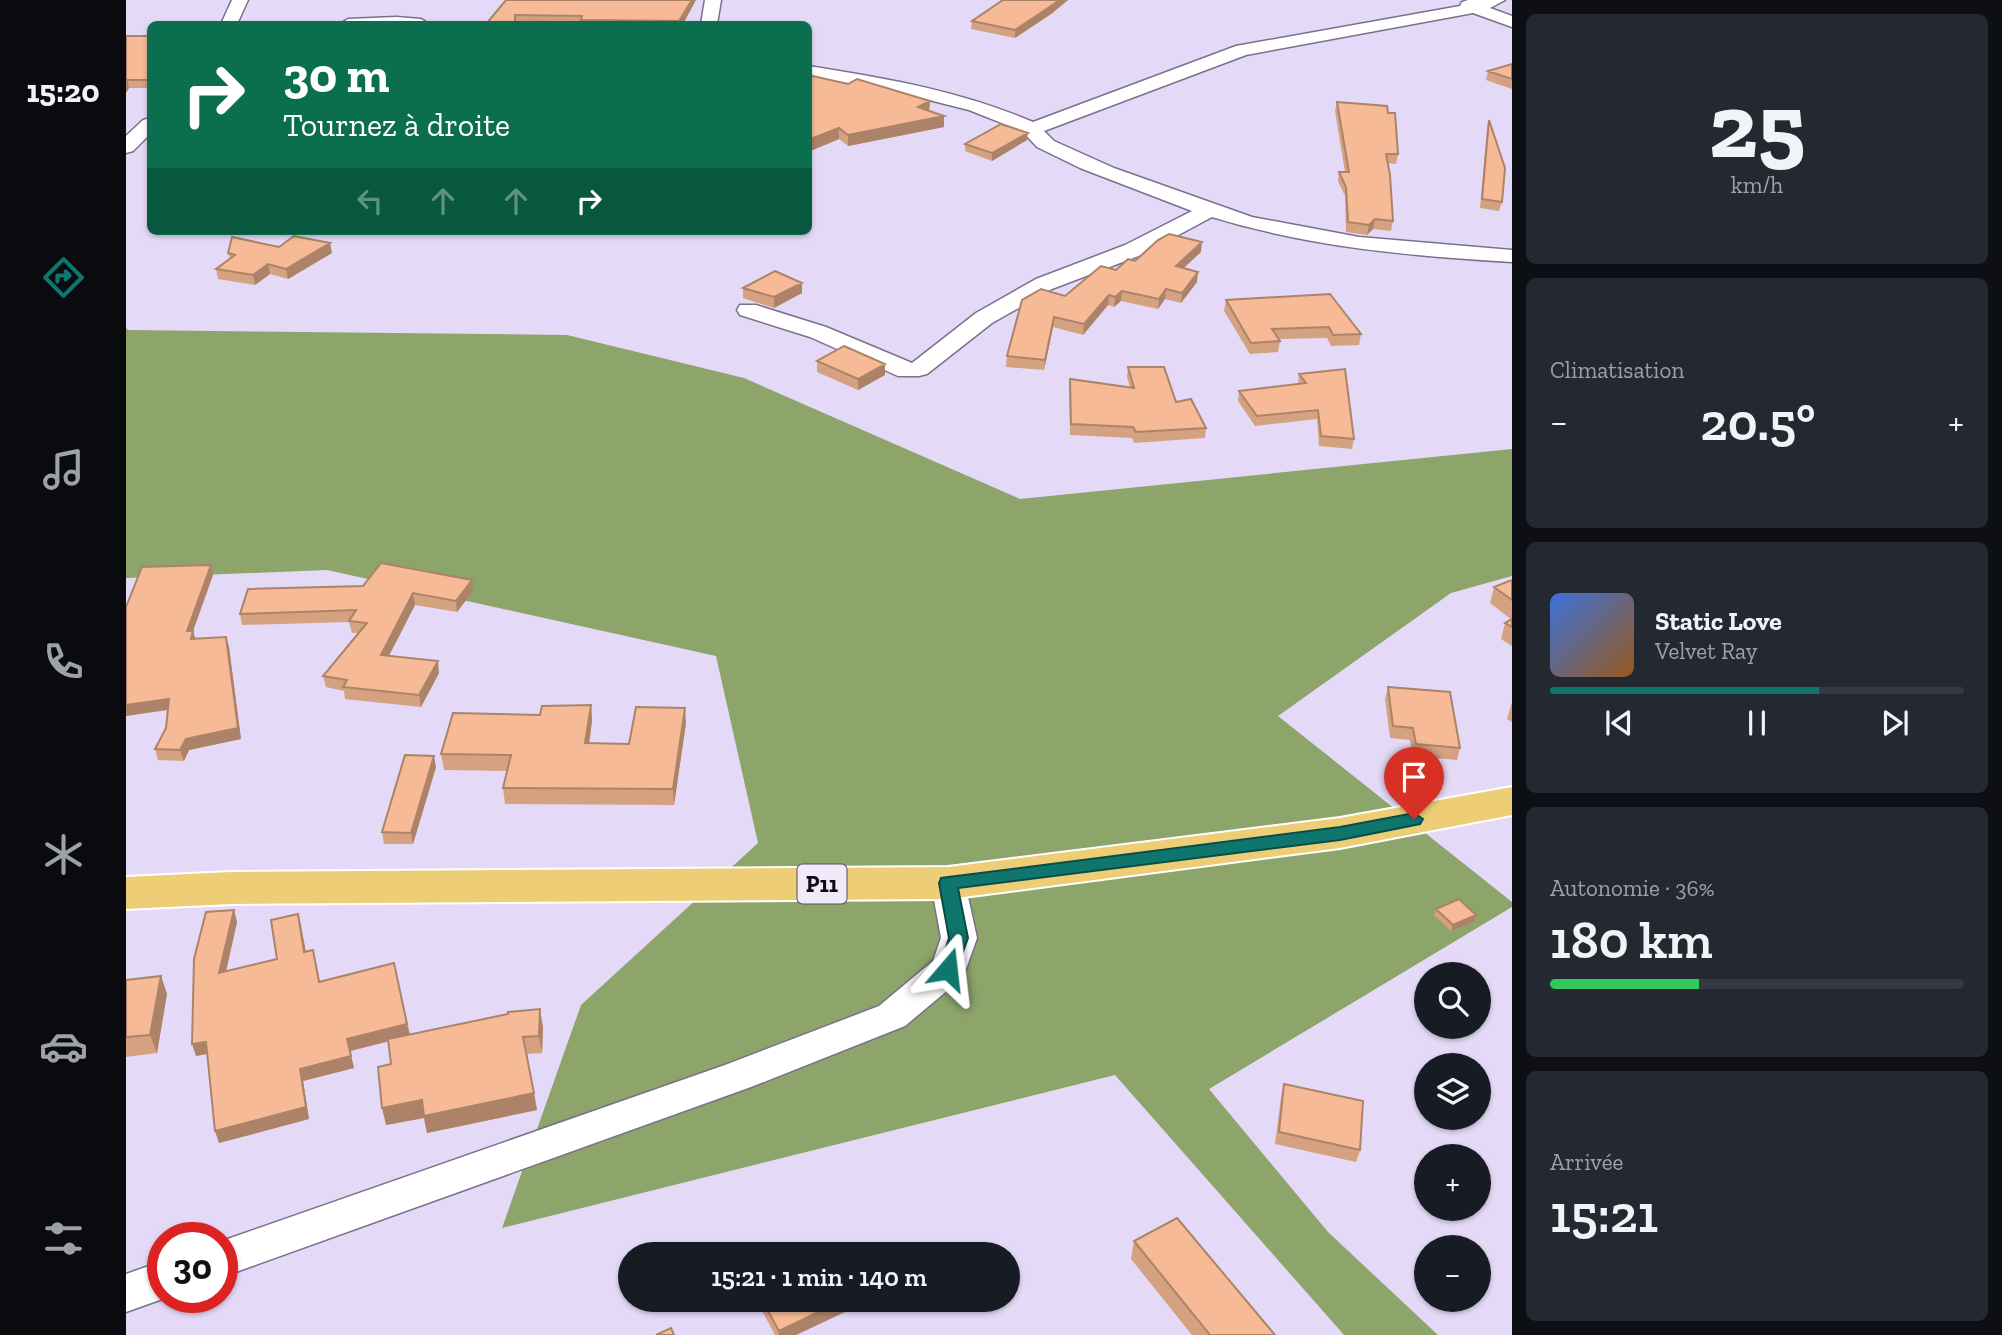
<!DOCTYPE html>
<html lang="fr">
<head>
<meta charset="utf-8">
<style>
  body { margin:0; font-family:"Zilla Slab",serif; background:#242831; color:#f1f3f6; height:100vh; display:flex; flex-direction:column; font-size:26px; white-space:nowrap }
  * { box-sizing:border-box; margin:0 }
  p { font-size:23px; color:#9ea1a6 }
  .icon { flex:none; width:38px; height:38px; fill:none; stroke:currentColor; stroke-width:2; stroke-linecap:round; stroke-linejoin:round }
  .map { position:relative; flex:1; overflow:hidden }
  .drawer { display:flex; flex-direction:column; gap:14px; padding:14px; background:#0d0f14; width:490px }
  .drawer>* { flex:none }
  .hud { position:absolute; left:21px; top:21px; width:665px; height:214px; border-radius:10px; box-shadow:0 2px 5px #0004; background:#0b6e4f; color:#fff; overflow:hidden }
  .tools { position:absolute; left:1288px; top:962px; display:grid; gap:14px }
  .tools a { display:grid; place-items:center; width:77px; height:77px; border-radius:50%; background:#171b24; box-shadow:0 2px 5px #0004; font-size:35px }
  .speed { position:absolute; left:21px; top:1222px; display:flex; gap:14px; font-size:35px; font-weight:700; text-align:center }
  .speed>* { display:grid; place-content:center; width:91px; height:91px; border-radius:50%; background:#171b24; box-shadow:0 2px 5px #0004; line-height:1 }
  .speed .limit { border:10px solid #d22; background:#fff; color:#111 }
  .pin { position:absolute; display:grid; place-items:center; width:60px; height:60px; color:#fff; margin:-72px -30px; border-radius:50% 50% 50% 0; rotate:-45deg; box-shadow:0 0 7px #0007 }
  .pin .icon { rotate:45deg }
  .me { position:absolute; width:77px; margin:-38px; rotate:17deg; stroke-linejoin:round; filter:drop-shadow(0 0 5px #0008) }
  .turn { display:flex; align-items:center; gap:24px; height:147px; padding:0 21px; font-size:32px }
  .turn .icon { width:91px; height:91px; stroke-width:2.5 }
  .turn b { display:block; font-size:49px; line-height:60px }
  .lanes { display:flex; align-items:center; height:66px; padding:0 21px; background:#0003; justify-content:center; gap:35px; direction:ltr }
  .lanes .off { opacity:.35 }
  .big { font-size:52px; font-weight:600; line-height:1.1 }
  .drawer .tile { flex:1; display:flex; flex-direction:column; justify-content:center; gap:10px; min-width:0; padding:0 24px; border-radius:10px; background:#242831 }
  .drawer .dial { align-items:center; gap:0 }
  .dial b { font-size:91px; line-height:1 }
  .song { display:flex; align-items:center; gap:21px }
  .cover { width:84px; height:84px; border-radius:10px; background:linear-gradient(135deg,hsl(220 70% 55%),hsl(30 70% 35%)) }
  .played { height:7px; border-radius:4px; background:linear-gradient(90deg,#0f766e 65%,#363941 65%) }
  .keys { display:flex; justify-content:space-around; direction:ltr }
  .heat { display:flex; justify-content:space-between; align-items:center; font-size:38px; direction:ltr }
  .charge { height:10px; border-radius:5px; background:linear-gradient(90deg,#34c759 36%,#363941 0) }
  .trip { position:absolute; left:492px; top:1242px; width:402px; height:70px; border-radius:35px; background:#171b24; box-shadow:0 2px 5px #0004; font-weight:600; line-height:70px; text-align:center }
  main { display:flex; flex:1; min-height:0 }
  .tab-bar { display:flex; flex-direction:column; width:126px; justify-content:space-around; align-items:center; background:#090b0e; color:#9ea1a6 }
  .tab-bar .icon { width:49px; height:49px }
  .tab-bar .active { color:#0f766e }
  .tab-bar b { font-size:32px; color:#f1f3f6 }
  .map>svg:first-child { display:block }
  .forest { fill:#8da46a }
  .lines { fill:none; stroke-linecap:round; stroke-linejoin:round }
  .street-casing { stroke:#79708a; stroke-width:3 }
  .primary-casing { stroke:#fff; stroke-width:4 }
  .street { fill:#fff; fill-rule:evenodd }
  .primary { fill:#edce77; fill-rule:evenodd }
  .wall { fill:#d4a181 }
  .shaded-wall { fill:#ac8369 }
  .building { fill:#f6bb96; stroke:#ac8369; stroke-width:2 }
  .route { fill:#0f766e; stroke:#0a4d48; stroke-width:2 }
  .labels { text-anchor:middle; stroke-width:5; stroke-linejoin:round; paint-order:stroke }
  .shield { fill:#f0eafb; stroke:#534f5a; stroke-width:2 }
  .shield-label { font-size:23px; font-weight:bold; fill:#100c15 }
</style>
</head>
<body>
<main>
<nav class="tab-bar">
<b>15:20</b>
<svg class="icon active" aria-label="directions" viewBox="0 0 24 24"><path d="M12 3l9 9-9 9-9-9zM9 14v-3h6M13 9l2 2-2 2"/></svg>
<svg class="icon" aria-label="music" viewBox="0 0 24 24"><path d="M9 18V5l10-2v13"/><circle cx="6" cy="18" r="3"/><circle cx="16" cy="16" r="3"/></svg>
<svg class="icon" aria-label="phone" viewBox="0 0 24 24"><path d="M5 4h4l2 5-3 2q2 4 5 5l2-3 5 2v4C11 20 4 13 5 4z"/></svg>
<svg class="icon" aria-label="climate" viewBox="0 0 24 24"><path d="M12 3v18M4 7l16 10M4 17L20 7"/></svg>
<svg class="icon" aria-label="car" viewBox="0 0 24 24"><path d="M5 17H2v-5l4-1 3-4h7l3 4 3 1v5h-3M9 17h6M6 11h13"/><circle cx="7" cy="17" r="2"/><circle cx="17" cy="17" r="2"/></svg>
<svg class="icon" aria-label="filters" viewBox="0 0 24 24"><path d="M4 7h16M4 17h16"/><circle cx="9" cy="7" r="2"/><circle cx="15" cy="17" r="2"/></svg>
</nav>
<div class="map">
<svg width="1386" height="1335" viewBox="0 0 1386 1335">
  <rect width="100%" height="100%" fill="#e4daf7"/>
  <path class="forest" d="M0,328L2,330L441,335L618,378L894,499L1386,449V576L1325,593L1152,716L1386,902V907L1083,1089L1202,1232L1312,1335H1218L989,1075L376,1228L455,1005L632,843L590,656L201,570L0,578Z"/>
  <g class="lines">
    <defs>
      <path id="street" d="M106,0H122L111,24H95Z
        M579,0H595L591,24H575Z
        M1342,0H1379L1364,8L1386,16V27L1347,13L1120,55L918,131L928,141L988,168L1126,217L1233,237L1386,250V262C1284,256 1184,247 1086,217L1015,255L926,289L866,323L801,374L793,376H772L684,337L614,315L611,310L614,305H630L700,327L786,363L850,313L910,279L999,245L1066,211L954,168L911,147L896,131L843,110L767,91L682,76V66C759,78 835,91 907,122L1110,46L1334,6L1336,2Z
        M270,17L295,19L303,24H214L222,19Z
        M24,118V134L7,151L0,153V136L17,120Z
        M822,871L834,874L839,883L851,938L840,969L835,979L779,1026L625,1087L96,1277V1241L599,1065L753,1006L807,961L815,938L805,883L810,874Z
        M37,1261V1297H42L0,1312V1274Z"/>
      <path id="primary" d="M1386,787V815L1214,848L822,899L105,904L0,909V877L105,872L822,867L1214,818Z"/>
    </defs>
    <use href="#street" class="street-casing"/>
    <use href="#primary" class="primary-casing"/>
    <use href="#street" class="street"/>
    <use href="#primary" class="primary"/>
  </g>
  <path class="wall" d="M380,0H570L557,24L390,23V24H360Z
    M877,0H942L925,14L889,38L845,29L846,21Z
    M0,36H24V88H3L0,93Z
    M1386,64V89L1360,80L1362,71Z
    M722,84L804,101L803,111L818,116V127L722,146L713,139L682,152Z
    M1211,102L1262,113L1272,154L1270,164L1262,163L1267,221L1265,231L1247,229L1241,235L1220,232L1219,196L1212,181L1213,172H1219L1209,111Z
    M1363,120L1376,202L1373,211L1354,208L1361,128Z
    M901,140L866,161L839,151V144Z
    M204,243L206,253L162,279L144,274L129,285L92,279L90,269L104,259L102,253L153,247Z
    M1075,252L1057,268L1071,282L1055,303L1039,299L1032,309L995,301L988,307L982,305L957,335L927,327L918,370L880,367L881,356L939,296L1009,261Z
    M676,283V293L648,308L617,298V288Z
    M1100,300L1235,334L1233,345L1205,346L1201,338L1153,339L1154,341L1152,352L1124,354L1098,311Z
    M691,361L759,375L732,390L691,372Z
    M1002,367L1050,402L1080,428L1079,438L1008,443L1006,438L944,435L943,389L944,379L1004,387L1001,377Z
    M1173,374L1228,439L1226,449L1193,446L1191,419L1129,426L1112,401L1113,391L1172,384Z
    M87,575L67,631L69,639L100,637L103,647L115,739L63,750L58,761L32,760L29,749L40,728L42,710L0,716Z
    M1386,580V646L1375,639L1379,623L1386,620L1364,603L1368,587Z
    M237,586L347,591L331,612L289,605L263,656L313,673L295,707L219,699L218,691L200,687L197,676L232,633H226L223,622L116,625L114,614Z
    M1262,687L1334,748L1331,760L1286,756L1284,740L1264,738L1259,699Z
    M1386,702V722L1381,719Z
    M465,705L466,721L463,744H503L560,723L548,805L379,804L377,788L381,771L318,770L315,754L414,715Z
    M310,767L287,844H258L256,832Z
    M1310,909L1348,922L1325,931L1308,915Z
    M108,910L111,922L100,971L151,959L172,914L180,952L190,962L194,982L268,963L284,1034L417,1027L416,1053L401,1054L411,1110L301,1133L298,1118L260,1125L265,1064L263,1041L224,1051L228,1068L177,1081L183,1119L93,1143L82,1054L70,1056Z
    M35,976L41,994L31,1053L0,1057V980Z
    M1158,1084L1234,1150L1230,1162L1149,1144L1155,1097Z
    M1008,1241L1149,1335H1066L1005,1259Z
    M634,1300H636L723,1310L670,1335H649L635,1309Z"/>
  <path class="shaded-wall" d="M566,0H570L557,24H553V21Z
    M934,0H942L925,14L889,38V30Z
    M1,80L3,88L0,93V82Z
    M804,101L803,112L792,107Z
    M818,116V127L722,146V135Z
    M713,128V139L682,152V140Z
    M902,133L901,140L866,161V153Z
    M1249,219L1247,229L1241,235L1243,225Z
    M560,231H575L560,235Z
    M1076,242L1075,252L1049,276L1050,266Z
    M204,243L206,253L162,279L160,269Z
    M142,264L144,274L129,285L127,275Z
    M1072,272L1071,282L1055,303L1056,293Z
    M676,283V293L648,308V297Z
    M1040,289L1039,299L1032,309L1033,299Z
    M996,291L995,301L988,307L989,297Z
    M983,295L982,305L957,335L958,324Z
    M928,317L927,327L918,370L919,360Z
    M759,364V375L732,390V379Z
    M85,565L87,575L67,631L70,641L65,639L61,631Z
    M346,580L347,591L331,612L330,601Z
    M287,593L289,605L257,667L255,655Z
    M100,637L103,647L115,739L63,750L58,761L54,750Z
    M312,661L313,673L295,707L293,695Z
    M43,699L46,709L0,716V705Z
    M465,705L466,721L461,759L459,743Z
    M559,708L560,723L548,805L547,789Z
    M308,756L310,767L287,844L285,833Z
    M108,910L111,922L97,985L93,973Z
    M172,914L175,925L182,964L178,952Z
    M1350,915L1348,922L1325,931L1327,925Z
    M35,976L41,994L31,1053L24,1035Z
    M414,1009L417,1027L416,1053L413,1036Z
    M281,1024L284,1036L224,1051L228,1068L177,1081L183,1119L93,1143L89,1131L174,1069L221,1039Z
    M80,1042L84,1053L70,1056L66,1044Z
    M408,1093L411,1110L301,1133L298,1118L260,1125L256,1108L296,1100Z
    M717,1300H723V1310L670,1335H653V1331Z"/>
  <path class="building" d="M380,0H566L553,21L455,20L456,16L389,15V24H360Z
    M877,0H934L889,30L846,21Z
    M0,36H24V80H1L0,82Z
    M1386,64V79L1362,71Z
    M682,75L722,84L731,79L804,101L792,107L818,116L722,135L713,128L682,140Z
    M1211,102L1261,106L1262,113H1269L1272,154H1260L1264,175L1267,221L1249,219L1243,225L1222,222L1220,187L1213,172H1223Z
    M1363,120L1379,168L1376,202L1356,199Z
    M875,124L902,133L866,153L839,144Z
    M1043,234L1076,242L1050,266L1072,272L1056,293L1040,289L1033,299L996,291L989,297L983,295L958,324L928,317L919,360L881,356L896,300L915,289L939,296L975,266L990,270L1002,259L1009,261L1032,240Z
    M168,236L204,243L160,269L142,264L127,275L90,269L109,255L102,253L106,237L153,247Z
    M649,271L676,283L648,297L617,288Z
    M1204,294L1235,334L1207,335L1203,327L1146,329L1154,341L1125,343L1100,300Z
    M718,346L759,364L732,379L691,361Z
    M1002,367H1038L1050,402L1065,399L1080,428L1010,432L1007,427L945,424L944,379L1008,388Z
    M1219,369L1228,439L1195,436L1192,410L1131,416L1113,391L1180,383L1173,374Z
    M255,563L346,580L330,601L287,593L255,655L312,661L293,695L217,687L221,680L197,676L241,623L223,621L230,610L114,614L122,589L237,586Z
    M85,565L61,631H67L65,639L100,637L112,728L60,739L54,750L29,749L40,728L43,699L0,705V607L16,567Z
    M1386,580V600L1368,587Z
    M1386,619V627L1379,623Z
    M1262,687L1324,692L1334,748L1290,744L1287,728L1267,726Z
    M465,705L459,743L503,744L510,707L559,708L547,789L377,788L385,755L315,754L327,713L414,715L416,706Z
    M279,755L308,756L285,833L256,832Z
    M1333,899L1350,915L1327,925L1310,909Z
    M108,910L93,973L151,959L145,920L172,914L178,952L187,950L193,982L268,963L281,1024L221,1039L225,1056L174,1069L180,1107L89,1131L80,1042L66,1044L68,959L80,912Z
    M35,976L24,1035L0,1037V980Z
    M414,1009L413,1036L397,1037L408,1093L298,1116L296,1100L256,1108L252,1067L265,1064L262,1039L382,1014V1012Z
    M1158,1084L1237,1101L1234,1150L1153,1132Z
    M1051,1218L1149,1335H1084L1008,1241Z
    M636,1300H717L653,1331Z
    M545,1328L548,1335H530Z"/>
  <path class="route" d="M1288,813L1297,819L1294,824L1214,840L832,888L842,938L829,974L822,977L815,974L813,969L823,938L813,883L815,878L1214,827Z"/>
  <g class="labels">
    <rect class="shield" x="671.5" y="864.5" width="49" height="39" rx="5"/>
    <g class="shield-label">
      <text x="696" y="892">P11</text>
    </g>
  </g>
</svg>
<div class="tools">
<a><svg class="icon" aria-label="search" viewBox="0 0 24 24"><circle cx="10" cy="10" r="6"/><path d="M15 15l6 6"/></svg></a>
<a><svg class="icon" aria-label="layers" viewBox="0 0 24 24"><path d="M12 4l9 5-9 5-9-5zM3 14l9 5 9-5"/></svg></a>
<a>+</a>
<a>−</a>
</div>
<div class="speed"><div class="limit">30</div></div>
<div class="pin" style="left:1288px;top:819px;background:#d93025"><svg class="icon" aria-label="arrive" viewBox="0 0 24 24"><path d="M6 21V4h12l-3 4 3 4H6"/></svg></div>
<svg class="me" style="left:822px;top:969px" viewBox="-20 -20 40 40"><path d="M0-17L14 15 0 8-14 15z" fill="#0f766e" stroke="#fff" stroke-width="4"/></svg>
<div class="trip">15:21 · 1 min · 140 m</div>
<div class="hud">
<div class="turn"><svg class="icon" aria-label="right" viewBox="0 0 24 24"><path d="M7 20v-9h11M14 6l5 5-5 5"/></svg><div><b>30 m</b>Tournez à droite</div></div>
<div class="lanes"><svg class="icon off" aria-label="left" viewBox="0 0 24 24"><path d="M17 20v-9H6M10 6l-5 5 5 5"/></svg><svg class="icon off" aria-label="ahead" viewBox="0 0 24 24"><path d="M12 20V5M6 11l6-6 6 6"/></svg><svg class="icon off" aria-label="ahead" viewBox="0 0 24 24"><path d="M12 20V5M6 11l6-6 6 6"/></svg><svg class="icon" aria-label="right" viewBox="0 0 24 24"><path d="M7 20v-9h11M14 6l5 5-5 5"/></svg></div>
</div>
</div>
<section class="drawer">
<div class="tile dial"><b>25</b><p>km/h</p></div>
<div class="tile"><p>Climatisation</p>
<div class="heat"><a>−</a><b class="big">20.5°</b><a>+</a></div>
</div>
<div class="tile">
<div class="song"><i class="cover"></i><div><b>Static Love</b><p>Velvet Ray</p></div></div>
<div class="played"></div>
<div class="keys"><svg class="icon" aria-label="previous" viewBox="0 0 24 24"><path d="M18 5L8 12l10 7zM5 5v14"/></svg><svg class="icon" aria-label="pause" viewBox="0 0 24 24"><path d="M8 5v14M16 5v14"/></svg><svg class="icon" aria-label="next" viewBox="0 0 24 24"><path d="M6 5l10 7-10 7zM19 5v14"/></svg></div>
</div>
<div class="tile"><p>Autonomie · 36%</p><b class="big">180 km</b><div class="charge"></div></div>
<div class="tile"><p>Arrivée</p><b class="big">15:21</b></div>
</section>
</main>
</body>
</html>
